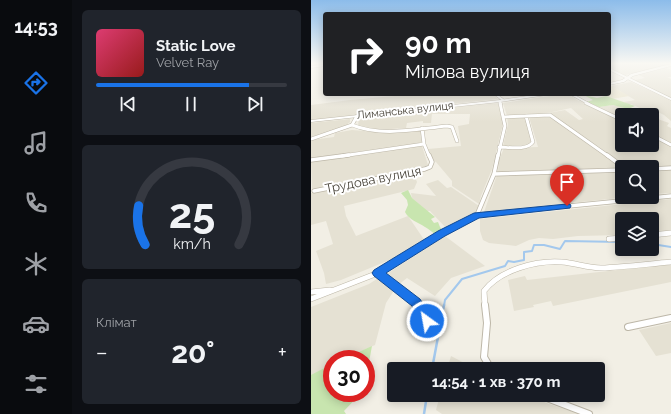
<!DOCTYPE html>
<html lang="uk">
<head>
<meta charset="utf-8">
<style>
  body { margin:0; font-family:Raleway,sans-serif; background:#20242c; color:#f1f3f6; height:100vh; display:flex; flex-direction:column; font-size:15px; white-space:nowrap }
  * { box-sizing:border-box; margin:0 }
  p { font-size:13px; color:#9ea1a6 }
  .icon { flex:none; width:22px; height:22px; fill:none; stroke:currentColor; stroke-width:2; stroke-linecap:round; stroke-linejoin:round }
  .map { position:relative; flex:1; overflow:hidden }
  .side { display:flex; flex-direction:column; gap:10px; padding:10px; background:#0d0f14; width:239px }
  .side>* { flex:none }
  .hud { position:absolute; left:12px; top:12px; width:288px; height:84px; border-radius:4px; box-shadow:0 2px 10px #0003; background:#202124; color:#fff; overflow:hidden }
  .fabs { position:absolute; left:304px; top:108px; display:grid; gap:8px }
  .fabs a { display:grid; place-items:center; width:44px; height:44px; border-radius:4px; background:#171b24; box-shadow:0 2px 10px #0003; font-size:20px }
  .speed { position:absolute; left:12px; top:350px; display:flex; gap:8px; font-size:20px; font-weight:700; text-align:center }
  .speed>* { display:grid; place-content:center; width:52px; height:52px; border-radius:50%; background:#171b24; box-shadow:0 2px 10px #0003; line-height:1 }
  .speed .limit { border:6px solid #d22; background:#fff; color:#111 }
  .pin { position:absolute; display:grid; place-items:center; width:34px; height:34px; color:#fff; margin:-41px -17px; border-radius:50% 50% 50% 0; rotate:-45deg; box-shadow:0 0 4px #0007 }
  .pin .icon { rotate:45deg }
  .me { position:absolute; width:44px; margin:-22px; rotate:328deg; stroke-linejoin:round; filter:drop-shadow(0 0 3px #0008) }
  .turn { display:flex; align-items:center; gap:14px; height:84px; padding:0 16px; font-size:18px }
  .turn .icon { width:52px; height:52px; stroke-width:2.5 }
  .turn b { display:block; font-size:28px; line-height:34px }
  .big { font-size:30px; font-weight:700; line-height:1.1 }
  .side .tile { flex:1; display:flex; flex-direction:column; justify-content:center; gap:6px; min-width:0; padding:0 14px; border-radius:6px; background:#20242c }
  .side .dial { align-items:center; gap:0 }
  .dial svg { height:104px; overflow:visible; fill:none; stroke:#363941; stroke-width:7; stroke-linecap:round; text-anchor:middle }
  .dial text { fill:#f1f3f6; stroke:none }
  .song { display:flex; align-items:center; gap:12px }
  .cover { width:48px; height:48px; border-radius:6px; background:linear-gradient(135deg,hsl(340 70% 55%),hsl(0 70% 35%)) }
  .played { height:4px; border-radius:2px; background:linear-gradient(90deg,#1a73e8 80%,#363941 80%) }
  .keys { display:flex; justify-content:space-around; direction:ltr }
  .heat { display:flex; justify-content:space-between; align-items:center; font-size:22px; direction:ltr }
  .trip { position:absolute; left:76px; top:362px; width:218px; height:40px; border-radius:4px; background:#171b24; box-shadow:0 2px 10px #0003; font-weight:700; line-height:40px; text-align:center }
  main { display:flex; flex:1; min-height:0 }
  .dock { display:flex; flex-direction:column; width:72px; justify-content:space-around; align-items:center; background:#090b0e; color:#9ea1a6 }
  .dock .icon { width:28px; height:28px }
  .dock .on { color:#1a73e8 }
  .dock b { font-size:18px; color:#f1f3f6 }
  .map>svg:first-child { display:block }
  .residential { fill:#e5e1d3 }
  .education { fill:#eae5cf }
  .green { fill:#c8e5af }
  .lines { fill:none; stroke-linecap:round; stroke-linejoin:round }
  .stream-far1 { stroke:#a3c8ed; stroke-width:2 }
  .stream { stroke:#a3c8ed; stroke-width:2.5 }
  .minor-far4-casing { stroke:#bdb7a8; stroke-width:3 }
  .minor-far3-casing { stroke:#bdb7a8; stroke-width:4 }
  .minor-far2-casing { stroke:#bdb7a8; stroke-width:5 }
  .minor-far1-casing { stroke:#bdb7a8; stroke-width:6 }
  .minor-casing { stroke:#bdb7a8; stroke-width:8 }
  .tertiary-casing { stroke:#bdb7a8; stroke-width:1 }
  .minor-far4 { stroke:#fff; stroke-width:2 }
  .minor-far3 { stroke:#fff; stroke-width:3 }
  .minor-far2 { stroke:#fff; stroke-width:3.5 }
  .minor-far1 { stroke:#fff; stroke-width:5 }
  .minor { stroke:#fff; stroke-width:6 }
  .tertiary { fill:#fff; fill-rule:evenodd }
  .route { fill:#1a73e8; stroke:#114b97 }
  .labels { text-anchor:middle; stroke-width:4; stroke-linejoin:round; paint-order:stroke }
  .far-street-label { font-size:11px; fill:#443f35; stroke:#fff }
  .street-label { font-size:13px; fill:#443f35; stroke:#fff }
</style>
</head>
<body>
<main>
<nav class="dock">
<b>14:53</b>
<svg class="icon on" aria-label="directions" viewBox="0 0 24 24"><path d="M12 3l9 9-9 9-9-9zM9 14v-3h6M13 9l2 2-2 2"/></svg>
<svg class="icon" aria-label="music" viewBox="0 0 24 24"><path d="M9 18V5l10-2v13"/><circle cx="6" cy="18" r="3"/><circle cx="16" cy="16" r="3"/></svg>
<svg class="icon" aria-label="phone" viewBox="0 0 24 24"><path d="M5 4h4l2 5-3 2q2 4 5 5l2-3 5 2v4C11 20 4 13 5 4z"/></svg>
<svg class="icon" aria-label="climate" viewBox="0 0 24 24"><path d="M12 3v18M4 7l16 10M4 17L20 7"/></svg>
<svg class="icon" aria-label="car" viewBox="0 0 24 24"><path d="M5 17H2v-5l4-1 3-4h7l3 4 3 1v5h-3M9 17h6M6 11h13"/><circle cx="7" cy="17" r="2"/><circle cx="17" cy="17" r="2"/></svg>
<svg class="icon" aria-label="filters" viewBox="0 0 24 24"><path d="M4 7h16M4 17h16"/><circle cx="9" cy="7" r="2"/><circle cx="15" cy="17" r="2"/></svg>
</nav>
<section class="side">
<div class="tile">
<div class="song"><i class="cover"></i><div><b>Static Love</b><p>Velvet Ray</p></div></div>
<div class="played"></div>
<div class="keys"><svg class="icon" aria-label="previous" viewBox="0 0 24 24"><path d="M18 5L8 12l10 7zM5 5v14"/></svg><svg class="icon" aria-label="pause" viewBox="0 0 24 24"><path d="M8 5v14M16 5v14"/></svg><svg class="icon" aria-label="next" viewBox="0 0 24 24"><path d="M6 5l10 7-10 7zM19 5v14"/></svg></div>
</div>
<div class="tile dial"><svg viewBox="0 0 100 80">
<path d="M14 69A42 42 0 1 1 86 69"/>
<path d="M14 69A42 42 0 0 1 9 39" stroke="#1a73e8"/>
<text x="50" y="56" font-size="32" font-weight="700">25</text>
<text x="50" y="72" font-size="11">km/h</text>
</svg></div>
<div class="tile"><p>Клімат</p>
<div class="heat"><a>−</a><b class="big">20°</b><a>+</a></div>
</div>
</section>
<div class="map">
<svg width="360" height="414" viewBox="0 0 360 414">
  <rect width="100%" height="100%" fill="#f2efe5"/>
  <path class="residential" d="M298,64H358L314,75L298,68Z
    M355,68L360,70V77H356L360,79V97L324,80L334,78L328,75Z
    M320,82L360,100V121L353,115L339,108L331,109L320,104H317L313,102L324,100L300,86Z
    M105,94H181L187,99L0,120V105L39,100Z
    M252,94H257L266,100L284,107L311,121V145H341V137L360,146V166L341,168L333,163L314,166L288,147L237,113L254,110L268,120L272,119L260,108L227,115L196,116L192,103Z
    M187,103L192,123L191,128L181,169L170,196L168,204L141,186V181L125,162L123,161L117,149L150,146L147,126L158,124L159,114H121L120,123H112V121L96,123L95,128L64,130L47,126L48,117Z
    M302,105L314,108L335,115H311V119L288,107Z
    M238,116L265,134L311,168L187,172L188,160L193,148L227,147L218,117Z
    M196,117L214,118L221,142L218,145L192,146L197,124Z
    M341,117L358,123L356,126L360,128V144L341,134Z
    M39,119V122L33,127L0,137V123Z
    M110,129L111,143L0,158V140L23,137L24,133L41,130L66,132Z
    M111,146L117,165L115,166L1,189L0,161Z
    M360,169V193L341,194V171Z
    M311,171V197H318L173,212L186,175Z
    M102,173L106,182L103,189L33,206L35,216L45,236L97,216L114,241L81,259L30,280L15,284L13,273L5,251L22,244L15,221L0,225V193Z
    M127,180L136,188L140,187L168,206L165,213L135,228L119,211H116L101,198L100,193L125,196L115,184Z
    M360,199V231L341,233V219H311V235L267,236L242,239L228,238L218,240L205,246L178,243L172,240L169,231V219Z
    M134,236L174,266L140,278L124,296L96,278L87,285L74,275Z
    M360,264V282L242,306L240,301L222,305L223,307L203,311L197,280L214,276L216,280Z
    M69,277L84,289L75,303L64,345L32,359H21V364L0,376V307L58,284Z
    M360,323V353L345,356L328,330Z
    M140,356L165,369H136Z
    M129,395H218L238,404L269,414H131L125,410Z"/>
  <path class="education" d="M298,86H300L318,96L301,99L290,94H298Z"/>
  <path class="green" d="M273,95L286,98L295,96L324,106L317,109L302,105L288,107L275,102L282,100Z
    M97,190L101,198L124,217L120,219L123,223L127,222L129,227L132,231L125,235C121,232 118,229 114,227C107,222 98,220 94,212L97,205L96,200L90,193Z
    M61,346L55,378V359H32Z
    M21,364V393H50L33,411L35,414H0V375Z"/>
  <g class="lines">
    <path class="stream-far1" d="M341,244L360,247
      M133,306L134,300L151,279L194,266L197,261L203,262L213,260V252L221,251L223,245H233L249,249L254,241L311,242"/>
    <path class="stream" d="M121,369L133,305
      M113,414L116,395"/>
    <defs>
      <path id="minor-far4" d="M0,67L14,65
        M298,69L360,99
        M184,94L192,100
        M260,94L278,104
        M189,101L190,104"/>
      <path id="minor-far3" d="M275,103L311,120
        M193,117L239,115L297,156
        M41,125L46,116
        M341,135L360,145
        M0,139L41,125C71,137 105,129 136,126L141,127L146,141
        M113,144L118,156
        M188,147C197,147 216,151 222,142L215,116
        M31,156L113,144L111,128
        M187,156L194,126L189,103"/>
      <path id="minor-far2" d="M296,155L312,167
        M0,160L38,155
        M341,169L360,168
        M183,174L311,170
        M3,191L114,169L119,167L121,162L118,155
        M166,215L183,174L187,155
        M154,221L166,215L360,196"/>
      <path id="minor-far1" d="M341,235L360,233
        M298,239L311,238
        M67,273L107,306
        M0,292L19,290
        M0,299L67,273L131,233L156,220
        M174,306L173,291C189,270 225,260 251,262C264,263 277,268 290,268C313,267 337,264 360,262"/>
      <path id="minor" d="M106,305L117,321
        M174,305L176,323L173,357L180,369
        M317,327L360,318
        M228,395L278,414"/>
      <path id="tertiary" d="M360,64V66L322,76L313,82L298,85V83L311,80L320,74Z
        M230,94H237L236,95L189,102L0,122V120L189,100Z"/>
    </defs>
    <use href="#minor-far4" class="minor-far4-casing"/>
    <use href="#minor-far3" class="minor-far3-casing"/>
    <use href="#minor-far2" class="minor-far2-casing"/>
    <use href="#minor-far1" class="minor-far1-casing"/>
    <use href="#minor" class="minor-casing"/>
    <use href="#tertiary" class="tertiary-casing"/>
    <use href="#minor-far4" class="minor-far4"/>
    <use href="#minor-far3" class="minor-far3"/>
    <use href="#minor-far2" class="minor-far2"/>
    <use href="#minor-far1" class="minor-far1"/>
    <use href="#minor" class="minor"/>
    <use href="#tertiary" class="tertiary"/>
  </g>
  <linearGradient id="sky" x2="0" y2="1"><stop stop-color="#8cbcea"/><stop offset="0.52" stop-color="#f9f8f3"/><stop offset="1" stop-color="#f9f8f3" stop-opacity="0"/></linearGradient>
  <rect width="360" height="122" fill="url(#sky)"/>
  <path class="route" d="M256,204H259L260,206L259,208L168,218L134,236L75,273L109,299L123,321L121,325L116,327L112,325L101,306L63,276L61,273L63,270L127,231L163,213Z"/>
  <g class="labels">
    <g class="far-street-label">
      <text transform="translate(94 110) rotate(-6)" y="4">Лиманська вулиця</text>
    </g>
    <g class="street-label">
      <text transform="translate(62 179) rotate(-11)" y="5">Трудова вулиця</text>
    </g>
  </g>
</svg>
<div class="fabs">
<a><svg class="icon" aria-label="sound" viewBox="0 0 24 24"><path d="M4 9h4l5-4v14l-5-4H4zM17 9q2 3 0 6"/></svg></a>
<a><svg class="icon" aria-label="search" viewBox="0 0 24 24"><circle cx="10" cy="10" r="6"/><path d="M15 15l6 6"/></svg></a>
<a><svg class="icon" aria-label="layers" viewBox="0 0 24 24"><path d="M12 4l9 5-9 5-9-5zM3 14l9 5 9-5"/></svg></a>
</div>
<div class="speed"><div class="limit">30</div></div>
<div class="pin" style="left:256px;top:206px;background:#d93025"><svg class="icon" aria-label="arrive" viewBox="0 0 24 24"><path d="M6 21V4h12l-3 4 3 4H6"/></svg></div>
<svg class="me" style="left:116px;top:321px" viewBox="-20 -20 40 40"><circle r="17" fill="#1a73e8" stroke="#fff" stroke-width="3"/><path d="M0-11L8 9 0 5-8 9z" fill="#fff"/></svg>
<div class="trip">14:54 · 1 хв · 370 m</div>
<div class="hud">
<div class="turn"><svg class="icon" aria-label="right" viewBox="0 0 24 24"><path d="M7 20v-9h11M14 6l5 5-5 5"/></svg><div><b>90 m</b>Мілова вулиця</div></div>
</div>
</div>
</main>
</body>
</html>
